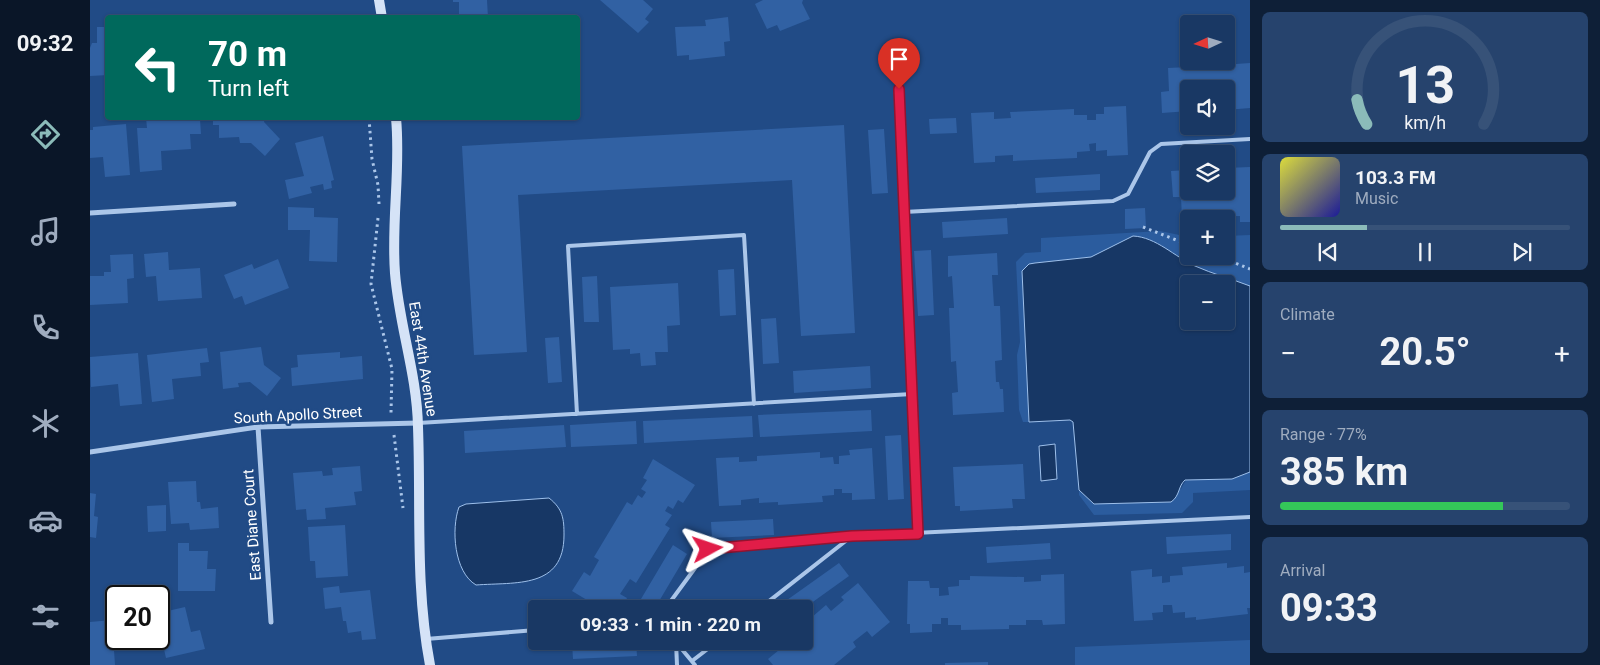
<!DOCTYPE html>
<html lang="en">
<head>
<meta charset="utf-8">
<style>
  body { margin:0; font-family:Roboto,sans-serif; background:#26436d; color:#f1f3f6; height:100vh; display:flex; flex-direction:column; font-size:19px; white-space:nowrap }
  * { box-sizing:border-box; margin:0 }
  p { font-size:16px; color:#9facbf }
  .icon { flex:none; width:28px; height:28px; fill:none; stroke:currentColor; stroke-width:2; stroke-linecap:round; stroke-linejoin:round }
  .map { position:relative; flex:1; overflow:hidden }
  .details { display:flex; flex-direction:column; gap:12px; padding:12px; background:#0e1f37; width:350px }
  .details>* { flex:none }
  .hud { position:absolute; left:15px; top:15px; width:475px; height:105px; border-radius:5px; box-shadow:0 1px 4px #0004,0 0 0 1px #375278; background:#00695c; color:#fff; overflow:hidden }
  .needle { width:32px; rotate:266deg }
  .fabs { position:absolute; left:1090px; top:15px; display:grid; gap:10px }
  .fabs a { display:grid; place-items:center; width:55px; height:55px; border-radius:5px; background:#193864; box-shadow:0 1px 4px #0004,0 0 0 1px #375278; font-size:25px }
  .speed { position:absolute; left:15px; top:585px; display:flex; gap:10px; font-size:25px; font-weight:700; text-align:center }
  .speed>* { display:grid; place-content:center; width:65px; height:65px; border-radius:50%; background:#193864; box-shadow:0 1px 4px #0004,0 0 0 1px #375278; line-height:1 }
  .speed .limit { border:2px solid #111; border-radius:8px; background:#fff; color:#111 }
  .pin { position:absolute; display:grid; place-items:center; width:42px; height:42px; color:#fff; margin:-51px -21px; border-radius:50% 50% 50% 0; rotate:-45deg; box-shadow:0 0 5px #0007 }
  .pin .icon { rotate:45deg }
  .me { position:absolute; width:55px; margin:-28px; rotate:85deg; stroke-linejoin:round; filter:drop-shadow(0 0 4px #0008) }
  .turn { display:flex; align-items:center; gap:18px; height:105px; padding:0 20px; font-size:22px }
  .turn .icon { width:65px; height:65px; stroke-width:2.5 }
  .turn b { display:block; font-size:35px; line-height:42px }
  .big { font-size:38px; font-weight:700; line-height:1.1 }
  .details .card { flex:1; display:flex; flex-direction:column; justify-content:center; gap:8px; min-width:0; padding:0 18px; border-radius:8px; background:#26436d }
  .details .dial { align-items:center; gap:0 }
  .dial svg { height:130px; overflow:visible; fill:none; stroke:#375278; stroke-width:7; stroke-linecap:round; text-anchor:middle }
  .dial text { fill:#f1f3f6; stroke:none }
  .song { display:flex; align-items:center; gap:15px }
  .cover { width:60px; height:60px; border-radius:8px; background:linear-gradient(135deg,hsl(60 70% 55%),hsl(240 70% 35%)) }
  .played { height:5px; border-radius:2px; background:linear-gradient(90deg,#8bbbb9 30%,#375278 30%) }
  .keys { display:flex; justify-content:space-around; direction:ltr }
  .heat { display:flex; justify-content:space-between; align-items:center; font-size:28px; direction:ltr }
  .charge { height:8px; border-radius:4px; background:linear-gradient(90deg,#34c759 77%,#375278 0) }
  .trip { position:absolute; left:438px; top:600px; width:285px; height:50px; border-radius:5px; background:#193864; box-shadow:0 1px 4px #0004,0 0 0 1px #375278; font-weight:700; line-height:50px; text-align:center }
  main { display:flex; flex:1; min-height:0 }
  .menu { display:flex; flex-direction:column; width:90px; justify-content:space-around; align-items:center; background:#0a1628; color:#9facbf }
  .menu .icon { width:35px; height:35px }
  .menu .current { color:#8bbbb9 }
  .menu b { font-size:22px; color:#f1f3f6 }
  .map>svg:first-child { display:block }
  .green { fill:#2b5c9e }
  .water { fill:#173765; stroke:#9ec0eb; fill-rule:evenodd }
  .building { fill:#3161a3 }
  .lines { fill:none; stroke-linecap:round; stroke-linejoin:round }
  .path { stroke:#abc6e9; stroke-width:3; stroke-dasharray:2.5 4; stroke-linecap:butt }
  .lane { stroke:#abc6e9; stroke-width:4 }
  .street { stroke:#abc6e9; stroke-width:5 }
  .secondary { stroke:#d5e3f7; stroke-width:10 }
  .route-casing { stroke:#92132f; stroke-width:12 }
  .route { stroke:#e11d48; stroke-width:9 }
  .labels { text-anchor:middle; stroke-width:5; stroke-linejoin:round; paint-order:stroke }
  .street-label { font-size:15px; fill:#fff; stroke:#214b86 }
</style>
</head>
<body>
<main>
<nav class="menu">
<b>09:32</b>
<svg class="icon current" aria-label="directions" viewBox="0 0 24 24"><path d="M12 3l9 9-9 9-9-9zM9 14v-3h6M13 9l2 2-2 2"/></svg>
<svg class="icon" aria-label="music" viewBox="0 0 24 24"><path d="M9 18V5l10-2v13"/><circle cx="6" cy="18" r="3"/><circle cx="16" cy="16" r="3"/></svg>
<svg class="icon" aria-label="phone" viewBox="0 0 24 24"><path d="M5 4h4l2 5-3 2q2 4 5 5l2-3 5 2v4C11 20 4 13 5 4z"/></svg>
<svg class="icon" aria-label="climate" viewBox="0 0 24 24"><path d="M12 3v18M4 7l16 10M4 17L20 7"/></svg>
<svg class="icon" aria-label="car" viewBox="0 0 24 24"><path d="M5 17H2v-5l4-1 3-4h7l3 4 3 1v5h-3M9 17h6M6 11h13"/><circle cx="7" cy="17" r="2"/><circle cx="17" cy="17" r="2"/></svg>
<svg class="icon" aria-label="filters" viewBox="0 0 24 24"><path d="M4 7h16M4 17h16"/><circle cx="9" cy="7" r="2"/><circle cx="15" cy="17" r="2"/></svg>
</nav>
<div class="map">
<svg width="1160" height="665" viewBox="0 0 1160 665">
  <rect width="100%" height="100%" fill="#214b86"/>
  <path class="green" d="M1070,231L1099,237V256H1136V236L1160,235V286L1104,266L1050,237L1001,257L939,264L932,271L939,422H933L929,410L927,355L930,342L926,262L935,253L951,252V238Z
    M1160,472V490L1103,493V502L1092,513L1004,515L989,495V490L1004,504L1091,489L1096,480L1142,479Z
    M1160,640V665H985V647Z"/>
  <path class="water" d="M1043,236C1066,237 1085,257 1105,266C1123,274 1142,279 1160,286V472L1142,479L1095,480C1088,486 1090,496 1081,502L1004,504L989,490L983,422L980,420L939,422L932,271L939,264L945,263L1001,257ZM1099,284H1136V321H1099Z
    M965,444L967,479L951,481L949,446Z
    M459,498C473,509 474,519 474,535C474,589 426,582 386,585C364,572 361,529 369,507L376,504Z"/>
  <path class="building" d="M363,0H397L398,18H369V2H363Z
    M510,0H553L563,9L555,19L559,22L548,33Z
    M673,0H713L712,3L720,19L690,31L687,25L677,29L665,4Z
    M638,17L640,41L634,42L635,56L599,60V55L587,56L585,27L616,26L615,20Z
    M7,27H18V75L0,76V48L2,43H7Z
    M1119,61H1132V65L1160,63V108L1136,110V89H1099V111L1072,113L1071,92L1079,91L1078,68L1119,66Z
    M1036,106L1038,155L1017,156V150L1006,151V143L999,144L1000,151L987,152V158L923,161V155L905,156V162L884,163L881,113L904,112V119L921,118L920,112L984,109V115H997V120H1006V114H1014V107Z
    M56,118H81V121L110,119L111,134H100L101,149L71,151L72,170L50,172L47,128H57Z
    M123,118H175L174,122L190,139L175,156L161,143H150L149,137L129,138V125H123Z
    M866,118L867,133L840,134L839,119Z
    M36,124L40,175L15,177L13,157L0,158V130H3V127Z
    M754,125L765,333L711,336L702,180L428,195L437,352L384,355L372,146Z
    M794,129L798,193L782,194L778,130Z
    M233,136L244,180L241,181L242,188L234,190L233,184L220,187L222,193L199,199L195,180L214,176L205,143Z
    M1160,167V222H1150V216H1146V223H1136V219H1099V225H1096V219H1092L1091,197H1083L1081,171L1099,170V191H1136V168Z
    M1010,174V190L946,193L945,178Z
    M198,207L224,208V217L248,218L247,262L219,261L220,230H198Z
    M1055,208L1056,228L1035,229V209Z
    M917,218L918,234L853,238L852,222Z
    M841,250L844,315L828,316L824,251Z
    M78,252L79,270L110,268L112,298L68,301L66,276L56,277L54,254Z
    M907,253L908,275H902L904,306H910L912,360L905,361L906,382H909L910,389H913L914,412L863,415L862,393L868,392L866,361L861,362L859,308H864L862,276L858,277V256Z
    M43,254L44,278L37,279L38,303L0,305V276H14V272H21L20,255Z
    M188,259L199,288L155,305L152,296L144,299L134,275L162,264L164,269Z
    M644,269L646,315L630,316L628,270Z
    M507,276L509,322H494L492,277Z
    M588,283L590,325L577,326L578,352H565L566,365L551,366L550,353L540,354V349L523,350L520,287Z
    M686,318L689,363L673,364L671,319Z
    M469,337L472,382L458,383L455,338Z
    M171,347L174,365L191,378L177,396L160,382L148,383L149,387L133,389L130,352Z
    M117,348L119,362L110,363L111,376L82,379L84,399L62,402L57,355Z
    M250,352V358L272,356L273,379L202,386L201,368L208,367L207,355Z
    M48,353L52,404L30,406L28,384L1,387L0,357Z
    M780,366L781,388L704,393L703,371Z
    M781,410L782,431L670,437L668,415Z
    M662,416L663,437L554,443L553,421Z
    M546,421L547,444L481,447L480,425Z
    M474,425L476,447L375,453L374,431Z
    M811,435L814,499L798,500L795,436Z
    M782,448L785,499L762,500V493H752V489H744V495L732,496L733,502L688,505V502L669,503V498L651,500V505L629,506L626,458L649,457V462L667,461V456L730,452V458L743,457L744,464H749V456L760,455L759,450Z
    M563,459L605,485L593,503L588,500L583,509L578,506L575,511L582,515L575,525L580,528L546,583L540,579L530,594L537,598L531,609H512L482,591L494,572L500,576L509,560L504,557L537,502L542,505L548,495L552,498L556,492L551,489L557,480L553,478Z
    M933,464L935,499H922L923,508L870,511V506H865L863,467Z
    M270,466L272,491L264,492L266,505L235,508L236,519L217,520L216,509L206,510L203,473L232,471L233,476L243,475L242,468Z
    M106,481L107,502H110L111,509L128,507L129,528L100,530L99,523L81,524L78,482Z
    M0,493L6,494L4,516L8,517L6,538L0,537Z
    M76,505V531L58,532L57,506Z
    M683,519L684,535L622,538L621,522Z
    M255,525L258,576L226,578L225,561H220L218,527Z
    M1141,534V550L1077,554L1076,537Z
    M88,543H99V551H118L117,569H126L125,591H88Z
    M960,543L961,559L897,563L896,547Z
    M583,545L597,554L565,608L551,599Z
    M749,563L759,576L713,609H703L697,600Z
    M1137,563V568L1154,566V573L1160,572V608H1157L1158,614L1106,620V617L1095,618V612L1083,613L1082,605H1073V612L1062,613L1063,620L1044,621L1041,571L1062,569V577L1072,576V583L1080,582V576L1093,575L1092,567Z
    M974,574L975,624L953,625L952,620H936V625H919V629L871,630V625H858V618H851V624H842V632L820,633V624H817L818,581H839L840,588H849V596L859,595L858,587L869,586V580H880V576L934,577V582L951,581V575Z
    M768,583L800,622L782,637L777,631L763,642L766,647L744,665H683L678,659L689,650L686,647L693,641H714V624L736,605L741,611L754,600L751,597Z
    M249,586L250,593L280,590L286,639L272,640L271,631L258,633L256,621H253L251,607L235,609L233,588Z
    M95,607L101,632L110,630L115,649L76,658L69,628V625L72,624L69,613Z
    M22,620L25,665H0V622Z
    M546,641L547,656L483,659L482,643Z
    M898,662V665H855V663Z"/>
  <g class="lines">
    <path class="path" d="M279,118L282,159L288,185L289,204
      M288,218L281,284L302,369L301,413
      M1053,227L1099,245
      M1128,256L1160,269
      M304,435L313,508"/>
    <path class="lane" d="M809,89L828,534
      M814,212L1023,201L1038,194L1060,152L1071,144L1160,139
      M487,414L478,246L654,235L664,404
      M328,423L822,394
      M575,609L619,549L762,536L1160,517
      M669,609L762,536
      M336,639L446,630
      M585,641L605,665
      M586,642L587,665
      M602,661L628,641"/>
    <path class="street" d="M0,213L144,204
      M168,427L181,622
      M0,452L168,427L328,423"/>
    <path class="secondary" d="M289,0L292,18
      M306,118C311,169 301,221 305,273C309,325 327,374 328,427C331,507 325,586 340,665"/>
  </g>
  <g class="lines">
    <defs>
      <path id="route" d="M618,549L762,536L828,534L809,89"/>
    </defs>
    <use href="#route" class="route-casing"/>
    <use href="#route" class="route"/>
  </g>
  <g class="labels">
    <g class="street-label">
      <text transform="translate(333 359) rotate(81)" y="5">East 44th Avenue</text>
      <text transform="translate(208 415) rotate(-3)" y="5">South Apollo Street</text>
      <text transform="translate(162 525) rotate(-94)" y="5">East Diane Court</text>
    </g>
  </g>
</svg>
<div class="fabs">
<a><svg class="needle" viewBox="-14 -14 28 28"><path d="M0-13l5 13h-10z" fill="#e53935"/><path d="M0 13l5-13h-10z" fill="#9facbf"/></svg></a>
<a><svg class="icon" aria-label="sound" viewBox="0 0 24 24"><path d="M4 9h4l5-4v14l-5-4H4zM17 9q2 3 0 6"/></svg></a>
<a><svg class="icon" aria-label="layers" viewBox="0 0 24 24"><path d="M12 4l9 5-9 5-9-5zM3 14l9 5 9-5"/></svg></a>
<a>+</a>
<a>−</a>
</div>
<div class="speed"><div class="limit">20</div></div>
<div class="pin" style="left:809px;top:89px;background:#d93025"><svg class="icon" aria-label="arrive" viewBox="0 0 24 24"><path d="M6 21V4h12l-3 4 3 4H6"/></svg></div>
<svg class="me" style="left:618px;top:549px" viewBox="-20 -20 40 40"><path d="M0-17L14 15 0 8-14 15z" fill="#e11d48" stroke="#fff" stroke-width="4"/></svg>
<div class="trip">09:33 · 1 min · 220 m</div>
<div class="hud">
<div class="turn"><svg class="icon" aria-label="left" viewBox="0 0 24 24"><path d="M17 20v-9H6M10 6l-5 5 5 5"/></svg><div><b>70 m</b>Turn left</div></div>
</div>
</div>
<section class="details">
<div class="card dial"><svg viewBox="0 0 100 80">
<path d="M14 69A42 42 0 1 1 86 69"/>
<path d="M14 69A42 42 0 0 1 8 54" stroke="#8bbbb9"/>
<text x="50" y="56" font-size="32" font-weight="700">13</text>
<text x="50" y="72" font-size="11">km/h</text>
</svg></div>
<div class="card">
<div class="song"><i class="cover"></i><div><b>103.3 FM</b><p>Music</p></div></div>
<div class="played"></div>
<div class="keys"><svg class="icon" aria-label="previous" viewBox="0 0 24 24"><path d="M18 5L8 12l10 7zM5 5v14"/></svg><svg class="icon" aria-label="pause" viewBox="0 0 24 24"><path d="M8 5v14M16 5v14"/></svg><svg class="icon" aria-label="next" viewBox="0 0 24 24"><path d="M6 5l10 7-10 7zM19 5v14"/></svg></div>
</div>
<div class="card"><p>Climate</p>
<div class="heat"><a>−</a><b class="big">20.5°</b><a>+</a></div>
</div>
<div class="card"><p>Range · 77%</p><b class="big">385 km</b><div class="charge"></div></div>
<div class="card"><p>Arrival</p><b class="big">09:33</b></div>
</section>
</main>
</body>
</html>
